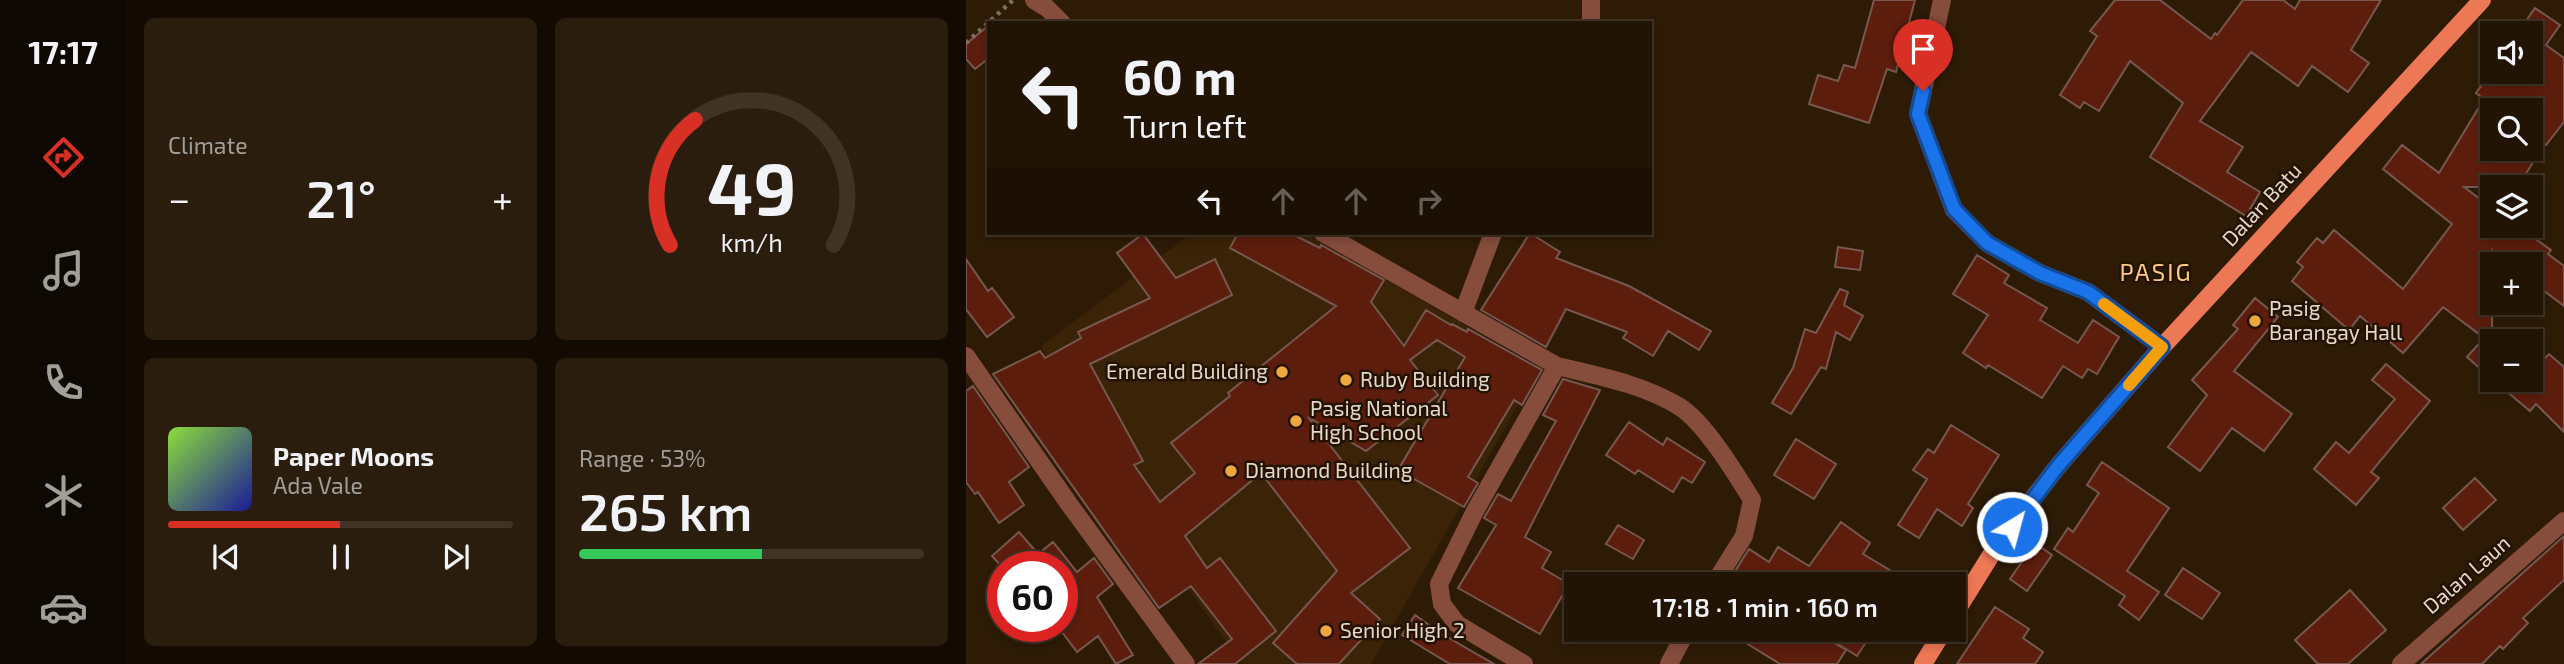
<!DOCTYPE html>
<html lang="en">
<head>
<meta charset="utf-8">
<style>
  body { margin:0; font-family:"Exo 2",sans-serif; background:#2a1d0e; color:#f1f3f6; height:100vh; display:flex; flex-direction:column; font-size:26px; white-space:nowrap }
  * { box-sizing:border-box; margin:0 }
  p { font-size:23px; color:#a29e9a }
  .icon { flex:none; width:38px; height:38px; fill:none; stroke:currentColor; stroke-width:2; stroke-linecap:round; stroke-linejoin:round }
  .map { position:relative; flex:1; overflow:hidden }
  .panel { display:flex; flex-direction:column; gap:18px; padding:18px; background:#130b02; width:840px }
  .panel>* { flex:none }
  .hud { position:absolute; left:21px; top:21px; width:665px; height:214px; border-radius:0px; box-shadow:0 4px 10px #0003,0 0 0 2px #3f3326; background:#221404; color:#f1f3f6; overflow:hidden }
  .tools { position:absolute; left:1514px; top:21px; display:grid; gap:14px }
  .tools a { display:grid; place-items:center; width:63px; height:63px; border-radius:0px; background:#221404; box-shadow:0 4px 10px #0003,0 0 0 2px #3f3326; font-size:35px }
  .speed { position:absolute; left:21px; top:551px; display:flex; gap:14px; font-size:35px; font-weight:700; text-align:center }
  .speed>* { display:grid; place-content:center; width:91px; height:91px; border-radius:50%; background:#221404; box-shadow:0 4px 10px #0003,0 0 0 2px #3f3326; line-height:1 }
  .speed .limit { border:10px solid #d22; background:#fff; color:#111 }
  .pin { position:absolute; display:grid; place-items:center; width:60px; height:60px; color:#fff; margin:-72px -30px; border-radius:50% 50% 50% 0; rotate:-45deg; box-shadow:0 0 7px #0007 }
  .pin .icon { rotate:45deg }
  .me { position:absolute; width:77px; margin:-38px; rotate:37deg; stroke-linejoin:round; filter:drop-shadow(0 0 5px #0008) }
  .turn { display:flex; align-items:center; gap:24px; height:147px; padding:0 21px; font-size:32px }
  .turn .icon { width:91px; height:91px; stroke-width:2.5 }
  .turn b { display:block; font-size:49px; line-height:60px }
  .lanes { display:flex; align-items:center; height:66px; padding:0 21px; background:#0003; justify-content:center; gap:35px; direction:ltr }
  .lanes .off { opacity:.35 }
  .big { font-size:52px; font-weight:600; line-height:1.1 }
  .panel .widget { flex:1; display:flex; flex-direction:column; justify-content:center; gap:10px; min-width:0; padding:0 24px; border-radius:10px; background:#2a1d0e }
  .panel .dial { align-items:center; gap:0 }
  .dial svg { height:182px; overflow:visible; fill:none; stroke:#3f3326; stroke-width:7; stroke-linecap:round; text-anchor:middle }
  .dial text { fill:#f1f3f6; stroke:none }
  .song { display:flex; align-items:center; gap:21px }
  .cover { width:84px; height:84px; border-radius:10px; background:linear-gradient(135deg,hsl(90 70% 55%),hsl(240 70% 35%)) }
  .played { height:7px; border-radius:4px; background:linear-gradient(90deg,#d93025 50%,#3f3326 50%) }
  .keys { display:flex; justify-content:space-around; direction:ltr }
  .heat { display:flex; justify-content:space-between; align-items:center; font-size:38px; direction:ltr }
  .charge { height:10px; border-radius:5px; background:linear-gradient(90deg,#34c759 53%,#3f3326 0) }
  .panel .tiles { flex:1; display:grid; gap:18px; grid-template-columns:repeat(2,1fr) }
  .trip { position:absolute; left:598px; top:572px; width:402px; height:70px; border-radius:0px; background:#221404; box-shadow:0 4px 10px #0003,0 0 0 2px #3f3326; font-weight:600; line-height:70px; text-align:center }
  main { display:flex; flex:1; min-height:0 }
  .tab-bar { display:flex; flex-direction:column; width:126px; justify-content:space-around; align-items:center; background:#0e0802; color:#a29e9a }
  .tab-bar .icon { width:49px; height:49px }
  .tab-bar .on { color:#d93025 }
  .tab-bar b { font-size:32px; color:#f1f3f6 }
  .map>svg:first-child { display:block }
  .built { fill:#3a2307 }
  .building { fill:#5c1d0d; stroke:#775850; stroke-width:2; fill-rule:evenodd }
  .lines { fill:none; stroke-linecap:round; stroke-linejoin:round }
  .path { stroke:#7d6e5d; stroke-width:4.5; stroke-dasharray:3.5 5; stroke-linecap:butt }
  .minor { stroke:#864d3d; stroke-width:18 }
  .major { stroke:#ed7855; stroke-width:18 }
  .route-casing { stroke:#114b97; stroke-width:18 }
  .route { stroke:#1a73e8; stroke-width:12 }
  .slow { stroke:#f59e0b; stroke-width:12 }
  .poi-dot { fill:#eea73c; stroke:#231200; stroke-width:2.5 }
  .labels { text-anchor:middle; stroke-width:5; stroke-linejoin:round; paint-order:stroke }
  .street-label { font-size:21px; fill:#e4d8cc; stroke:#231200 }
  .poi-label { font-size:21px; fill:#e4d8cc; stroke:#231200; text-anchor:start }
  .quarter-label { font-size:24px; letter-spacing:2px; fill:#fbca88; stroke:#231200 }
</style>
</head>
<body>
<main>
<nav class="tab-bar">
<b>17:17</b>
<svg class="icon on" aria-label="directions" viewBox="0 0 24 24"><path d="M12 3l9 9-9 9-9-9zM9 14v-3h6M13 9l2 2-2 2"/></svg>
<svg class="icon" aria-label="music" viewBox="0 0 24 24"><path d="M9 18V5l10-2v13"/><circle cx="6" cy="18" r="3"/><circle cx="16" cy="16" r="3"/></svg>
<svg class="icon" aria-label="phone" viewBox="0 0 24 24"><path d="M5 4h4l2 5-3 2q2 4 5 5l2-3 5 2v4C11 20 4 13 5 4z"/></svg>
<svg class="icon" aria-label="climate" viewBox="0 0 24 24"><path d="M12 3v18M4 7l16 10M4 17L20 7"/></svg>
<svg class="icon" aria-label="car" viewBox="0 0 24 24"><path d="M5 17H2v-5l4-1 3-4h7l3 4 3 1v5h-3M9 17h6M6 11h13"/><circle cx="7" cy="17" r="2"/><circle cx="17" cy="17" r="2"/></svg>
</nav>
<section class="panel">
<div class="tiles">
<div class="widget"><p>Climate</p>
<div class="heat"><a>−</a><b class="big">21°</b><a>+</a></div>
</div>
<div class="widget dial"><svg viewBox="0 0 100 80">
<path d="M14 69A42 42 0 1 1 86 69"/>
<path d="M14 69A42 42 0 0 1 25 14" stroke="#d93025"/>
<text x="50" y="56" font-size="32" font-weight="700">49</text>
<text x="50" y="72" font-size="11">km/h</text>
</svg></div>
<div class="widget">
<div class="song"><i class="cover"></i><div><b>Paper Moons</b><p>Ada Vale</p></div></div>
<div class="played"></div>
<div class="keys"><svg class="icon" aria-label="previous" viewBox="0 0 24 24"><path d="M18 5L8 12l10 7zM5 5v14"/></svg><svg class="icon" aria-label="pause" viewBox="0 0 24 24"><path d="M8 5v14M16 5v14"/></svg><svg class="icon" aria-label="next" viewBox="0 0 24 24"><path d="M6 5l10 7-10 7zM19 5v14"/></svg></div>
</div>
<div class="widget"><p>Range · 53%</p><b class="big">265 km</b><div class="charge"></div></div>
</div>
</section>
<div class="map">
<svg width="1598" height="664" viewBox="0 0 1598 664">
  <rect width="100%" height="100%" fill="#2d1b06"/>
  <path class="built" d="M226,233H339L573,368L405,664H276L166,510L75,346Z"/>
  <path class="building" d="M908,0H949L930,72L921,69L903,123L843,104L852,75L872,81L878,65L889,68Z
    M1149,0H1194L1245,39L1249,33L1251,35L1277,0H1317L1329,9L1334,0H1415L1385,50L1403,63L1382,92L1346,66L1332,86L1285,52L1234,121L1277,147L1261,172L1294,192L1280,216L1184,157L1217,103L1164,61L1133,111L1118,102L1114,108L1094,95L1131,36L1124,31Z
    M1569,8L1594,25L1580,45L1598,58V122L1580,145L1578,144L1552,187H1498L1526,208V226H1551L1585,250L1582,254L1598,266V306L1564,280V264H1544L1526,250V379L1501,357L1518,338L1477,307L1437,353L1394,316L1383,330L1326,281L1337,267L1331,262L1351,238L1357,243L1368,230L1437,289L1486,224L1417,169L1436,145L1473,173L1518,99L1510,93L1525,72H1564V28L1558,24ZM1526,110H1564V149H1526Z
    M23,25V58L9,69L0,59V44Z
    M272,233H324L354,248L355,245L418,280L405,302L438,346L460,310L485,325L486,324L501,332L502,329L576,370L556,405L548,400L502,477L512,483L498,507L432,470L499,357L471,340L444,360L472,395L400,451L342,417L444,548L385,593L414,619L373,664H331L307,643L371,571L295,473L219,536L241,568L254,558L310,631L269,664H232L266,639L225,586L193,608L27,374L74,351L79,358L115,338L112,332L184,298L151,253L177,234L210,278L249,259L266,295L124,364L177,461L168,465L194,502L229,473L205,443L264,396L262,393L370,306L264,248Z
    M564,233L594,252L590,258L663,286L745,331L733,350L702,331L687,356L657,338L661,332L600,309L580,347L515,310Z
    M872,247L897,251L894,270L869,267Z
    M1011,255L1043,275L1038,283L1081,308L1074,320L1112,343L1127,320L1153,337L1131,374L1122,369L1116,378L1097,366L1076,398L1022,365L1020,368L997,353L1022,315L987,294Z
    M0,259L22,291L26,288L48,317L21,337L0,309Z
    M874,289L882,292L878,305L897,316L884,340L870,332L860,369L855,367L825,414L806,403L827,368L839,329L850,333Z
    M1289,298L1312,317L1268,371L1326,414L1298,451L1266,428L1234,471L1202,447L1241,395L1226,380L1272,329L1267,325Z
    M1564,345L1579,358L1583,354L1598,367V432L1570,404L1564,411L1527,380H1564Z
    M1420,364L1464,401L1405,472L1413,478L1390,505L1348,469L1370,442L1383,453L1429,399L1406,380Z
    M597,379L634,390L559,537L585,552L576,568L603,584L574,634L492,588L530,525L518,518L532,494L545,501L590,421L577,415Z
    M7,386L63,467L43,482L58,505L33,523L12,492L9,494L0,482V391Z
    M663,422L697,445L701,438L739,462L726,483L716,477L707,492L672,470L669,474L640,455Z
    M985,425L1033,455L1002,504L1007,508L996,526L971,509L953,538L932,525L961,479L947,470L962,449L968,453Z
    M830,439L870,464L848,499L808,475Z
    M1136,462L1203,508L1161,571L1193,592L1173,620L1153,605L1159,596L1088,549L1102,528L1107,532L1133,493L1121,485Z
    M1509,478L1530,500L1497,530L1477,508Z
    M875,522L904,543L897,554L947,584H761L783,549L803,562L812,547L843,566Z
    M652,525L678,540L667,559L640,544Z
    M53,532L72,554L87,542L111,572L128,558L147,584L131,597L167,655L150,664L132,636L111,652L96,632V567H36L26,556Z
    M1598,536V580L1557,618L1562,623L1537,649L1534,646L1516,664H1455Z
    M1069,543L1086,555L1061,591L1044,579Z
    M1217,568L1254,593L1236,619L1199,595Z
    M1384,590L1420,630L1382,664H1352L1329,640Z
    M1029,607L1063,629L1057,638L1077,652L1069,664H991Z
    M449,615L476,634L528,664H484L436,635Z
    M788,630H846L880,650L871,664H814L780,643Z
    M850,630H908L891,656Z"/>
  <g class="lines">
    <path class="path" d="M0,43L47,0"/>
    <path class="minor" d="M68,0L81,8L96,23
      M976,0L952,114L988,210L1021,243L1074,273L1122,292L1196,347
      M625,23V0
      M357,233L591,366L509,511L473,584L476,604L491,624L558,664
      M497,313L527,233
      M0,356L103,504L220,664
      M591,366C632,376 677,384 714,407C739,423 770,474 786,500L778,536L748,584
      M703,664L721,630
      M1435,664L1598,521"/>
    <path class="major" d="M989,613L1030,547L1092,466L1196,347L1516,0
      M957,664L978,630"/>
  </g>
  <g class="lines">
    <defs>
      <path id="route" d="M957,91L952,114L988,209L1021,243L1074,273L1122,292L1196,347L1092,466L1046,527"/>
    </defs>
    <use href="#route" class="route-casing"/>
    <use href="#route" class="route"/>
    <path class="slow" d="M1138,304L1196,347L1163,385"/>
  </g>
  <g class="poi-dot">
    <circle cx="1289" cy="321" r="7"/>
    <circle cx="316" cy="372" r="7"/>
    <circle cx="380" cy="380" r="7"/>
    <circle cx="330" cy="421" r="7"/>
    <circle cx="265" cy="471" r="7"/>
    <circle cx="360" cy="631" r="7"/>
  </g>
  <g class="labels">
    <g class="street-label">
      <text transform="translate(1296 205) rotate(-47)" y="7">Dalan Batu</text>
      <text transform="translate(1501 575) rotate(-41)" y="7">Dalan Laun</text>
    </g>
    <g class="poi-label">
      <text x="1303" y="316">Pasig<tspan x="1303" dy="24">Barangay Hall</tspan></text>
      <text x="302" y="379" text-anchor="end">Emerald Building</text>
      <text x="394" y="387">Ruby Building</text>
      <text x="344" y="416">Pasig National<tspan x="344" dy="24">High School</tspan></text>
      <text x="279" y="478">Diamond Building</text>
      <text x="374" y="638">Senior High 2</text>
    </g>
    <g class="quarter-label">
      <text x="1190" y="281">PASIG</text>
    </g>
  </g>
</svg>
<div class="tools">
<a><svg class="icon" aria-label="sound" viewBox="0 0 24 24"><path d="M4 9h4l5-4v14l-5-4H4zM17 9q2 3 0 6"/></svg></a>
<a><svg class="icon" aria-label="search" viewBox="0 0 24 24"><circle cx="10" cy="10" r="6"/><path d="M15 15l6 6"/></svg></a>
<a><svg class="icon" aria-label="layers" viewBox="0 0 24 24"><path d="M12 4l9 5-9 5-9-5zM3 14l9 5 9-5"/></svg></a>
<a>+</a>
<a>−</a>
</div>
<div class="speed"><div class="limit">60</div></div>
<div class="pin" style="left:957px;top:91px;background:#d93025"><svg class="icon" aria-label="arrive" viewBox="0 0 24 24"><path d="M6 21V4h12l-3 4 3 4H6"/></svg></div>
<svg class="me" style="left:1046px;top:527px" viewBox="-20 -20 40 40"><circle r="17" fill="#1a73e8" stroke="#fff" stroke-width="3"/><path d="M0-11L8 9 0 5-8 9z" fill="#fff"/></svg>
<div class="trip">17:18 · 1 min · 160 m</div>
<div class="hud">
<div class="turn"><svg class="icon" aria-label="left" viewBox="0 0 24 24"><path d="M17 20v-9H6M10 6l-5 5 5 5"/></svg><div><b>60 m</b>Turn left</div></div>
<div class="lanes"><svg class="icon" aria-label="left" viewBox="0 0 24 24"><path d="M17 20v-9H6M10 6l-5 5 5 5"/></svg><svg class="icon off" aria-label="ahead" viewBox="0 0 24 24"><path d="M12 20V5M6 11l6-6 6 6"/></svg><svg class="icon off" aria-label="ahead" viewBox="0 0 24 24"><path d="M12 20V5M6 11l6-6 6 6"/></svg><svg class="icon off" aria-label="right" viewBox="0 0 24 24"><path d="M7 20v-9h11M14 6l5 5-5 5"/></svg></div>
</div>
</div>
</main>
</body>
</html>
